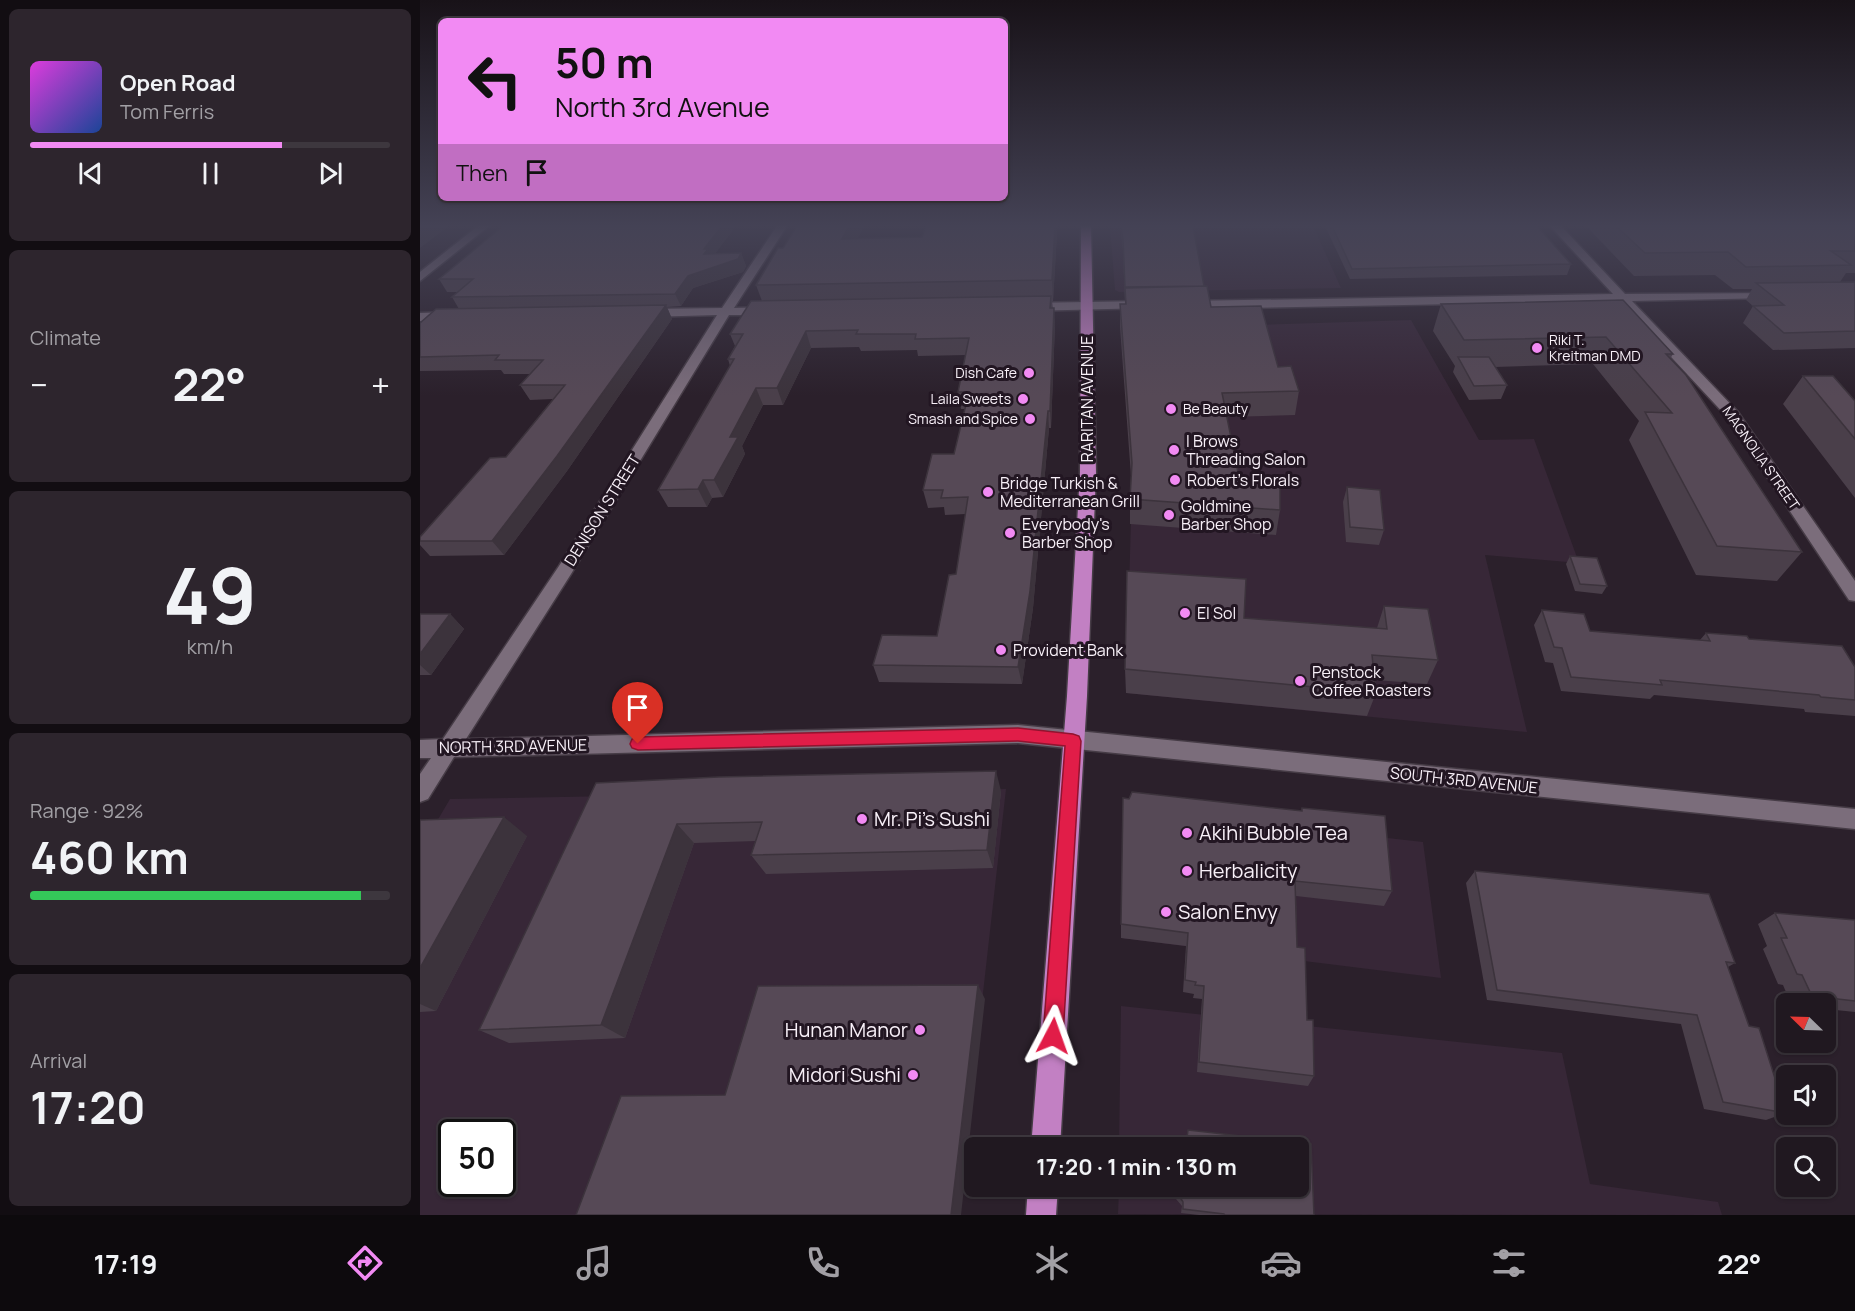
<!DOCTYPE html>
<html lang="en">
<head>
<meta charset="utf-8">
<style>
  body { margin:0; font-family:Manrope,sans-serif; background:#2d252d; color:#f1f3f6; height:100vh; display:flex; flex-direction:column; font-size:22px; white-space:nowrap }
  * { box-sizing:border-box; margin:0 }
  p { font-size:20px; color:#a2a0a5 }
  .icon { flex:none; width:33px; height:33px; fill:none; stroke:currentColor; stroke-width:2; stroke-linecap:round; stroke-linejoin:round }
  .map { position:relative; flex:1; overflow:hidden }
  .sheet { display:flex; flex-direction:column; gap:9px; padding:9px; background:#120d12; width:420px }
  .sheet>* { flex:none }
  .hud { position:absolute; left:18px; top:18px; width:570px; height:183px; border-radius:9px; box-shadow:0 2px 4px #0004,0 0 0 2px #3d373e; background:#f28af3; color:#111; overflow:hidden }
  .needle { width:39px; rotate:293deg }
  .fabs { position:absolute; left:1356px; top:993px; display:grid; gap:12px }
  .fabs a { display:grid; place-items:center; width:60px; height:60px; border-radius:9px; background:#201820; box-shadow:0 2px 4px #0004,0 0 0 2px #3d373e; font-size:30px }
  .speed { position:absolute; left:18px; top:1119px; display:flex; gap:12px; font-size:30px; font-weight:700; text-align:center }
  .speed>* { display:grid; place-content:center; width:78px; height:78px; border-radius:50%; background:#201820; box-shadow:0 2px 4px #0004,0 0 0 2px #3d373e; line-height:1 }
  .speed .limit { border:3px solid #111; border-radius:9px; background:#fff; color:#111 }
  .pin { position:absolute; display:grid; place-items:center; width:51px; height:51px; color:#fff; margin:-62px -26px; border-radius:50% 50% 50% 0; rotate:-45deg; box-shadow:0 0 6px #0007 }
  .pin .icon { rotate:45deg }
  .me { position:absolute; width:66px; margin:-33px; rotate:4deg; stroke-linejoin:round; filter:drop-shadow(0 0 4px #0008) }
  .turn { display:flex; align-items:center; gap:21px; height:126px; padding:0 18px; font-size:27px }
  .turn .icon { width:78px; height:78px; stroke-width:2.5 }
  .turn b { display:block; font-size:42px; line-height:51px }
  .then { display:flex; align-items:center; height:57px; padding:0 18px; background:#0003; gap:12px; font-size:22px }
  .big { font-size:45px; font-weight:700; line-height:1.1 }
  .sheet .widget { flex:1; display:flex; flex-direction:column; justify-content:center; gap:9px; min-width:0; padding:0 21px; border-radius:9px; background:#2d252d }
  .sheet .dial { align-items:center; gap:0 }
  .dial b { font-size:78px; line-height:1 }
  .song { display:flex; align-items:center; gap:18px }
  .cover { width:72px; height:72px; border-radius:9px; background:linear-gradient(135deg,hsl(300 70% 55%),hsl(220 70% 35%)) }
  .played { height:6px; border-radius:3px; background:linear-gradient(90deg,#f28af3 70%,#3d373e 70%) }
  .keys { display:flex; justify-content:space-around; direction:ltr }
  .heat { display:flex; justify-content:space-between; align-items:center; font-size:33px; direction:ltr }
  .charge { height:9px; border-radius:4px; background:linear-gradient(90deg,#34c759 92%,#3d373e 0) }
  .trip { position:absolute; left:544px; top:1137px; width:345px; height:60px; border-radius:9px; background:#201820; box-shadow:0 2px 4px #0004,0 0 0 2px #3d373e; font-weight:700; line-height:60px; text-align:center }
  .tab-bar { display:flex; height:96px; justify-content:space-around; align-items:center; background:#0d0a0d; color:#a2a0a5 }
  .tab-bar .icon { width:42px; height:42px }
  .tab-bar .current { color:#f28af3 }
  .tab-bar b { font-size:27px; color:#f1f3f6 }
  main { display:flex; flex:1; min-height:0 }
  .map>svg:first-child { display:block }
  .built { fill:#372737; fill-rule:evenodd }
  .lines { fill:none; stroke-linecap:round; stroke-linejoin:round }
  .minor-casing { stroke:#463c46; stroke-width:3 }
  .major-casing { stroke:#463c46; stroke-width:3 }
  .minor { fill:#7b6d7b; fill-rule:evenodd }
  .major { fill:#c280c3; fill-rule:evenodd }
  .wall { fill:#4a3f4a }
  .shaded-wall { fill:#3c333c }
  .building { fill:#564956; stroke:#3c333c; stroke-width:1.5 }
  .route { fill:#e11d48; stroke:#92132f; stroke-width:1.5 }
  .poi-dot { fill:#f28af3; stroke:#221622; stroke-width:2 }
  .labels { text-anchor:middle; stroke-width:6; stroke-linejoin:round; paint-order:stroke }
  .far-poi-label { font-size:14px; fill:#f8f0f8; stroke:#221622; text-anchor:end }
  .far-street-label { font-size:14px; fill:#f8f0f8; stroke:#221622 }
  .street-label { font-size:16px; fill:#f8f0f8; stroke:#221622 }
  .poi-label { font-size:16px; fill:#f8f0f8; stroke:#221622; text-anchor:start }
  .near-poi-label { font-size:20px; fill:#f8f0f8; stroke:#221622; text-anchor:start }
</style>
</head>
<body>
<main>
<section class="sheet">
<div class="widget">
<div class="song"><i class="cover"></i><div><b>Open Road</b><p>Tom Ferris</p></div></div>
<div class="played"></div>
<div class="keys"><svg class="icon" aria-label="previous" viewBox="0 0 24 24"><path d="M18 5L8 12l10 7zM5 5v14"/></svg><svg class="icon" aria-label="pause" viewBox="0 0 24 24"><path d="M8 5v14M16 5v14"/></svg><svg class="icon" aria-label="next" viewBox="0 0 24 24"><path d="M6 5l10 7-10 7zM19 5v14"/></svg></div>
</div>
<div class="widget"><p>Climate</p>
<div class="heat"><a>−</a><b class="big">22°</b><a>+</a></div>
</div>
<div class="widget dial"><b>49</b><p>km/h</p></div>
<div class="widget"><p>Range · 92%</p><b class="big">460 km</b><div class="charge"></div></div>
<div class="widget"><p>Arrival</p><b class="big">17:20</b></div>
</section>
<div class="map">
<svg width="1435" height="1215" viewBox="0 0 1435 1215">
  <rect width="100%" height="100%" fill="#2b202b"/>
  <path class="built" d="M690,226H893L921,288L699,292L695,290Z
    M991,320L1059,440L1114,439L1159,563L1065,555L1107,732L706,693L712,486L807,326Z
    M586,789L538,1215H0V850L30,799ZM32,1132H82V1184H32Z
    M712,809L1003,842L1021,978L701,938Z
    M701,1006L1142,1053L1170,1184L1298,1202L1302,1215L698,1214L699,1187L879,1186V1148L699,1147Z"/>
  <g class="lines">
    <defs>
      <path id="minor" d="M58,226H69L0,281V272Z
        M357,226H367L314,308L349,307L355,311L349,315H309L151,574L46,739L598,725L1435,809V829L598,743L34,757L8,799L0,802V774L11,758H0V740L23,739L139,566L297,315L227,317L221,313L227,309L302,308Z
        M1130,226H1141L1205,294L1355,293L1357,295L1351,298L1212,301L1318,412L1435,581V601L1429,600L1308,418L1199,301L767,309L761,305L767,301L1193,294Z
        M724,301L728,302V308L608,311L602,307L608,303Z
        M31,312L35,313V319L0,321V313Z"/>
      <path id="major" d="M661,226H671L676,473L667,696L640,1148H611L647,696L660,473Z
        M608,1186H638L636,1215H606Z"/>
    </defs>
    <use href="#minor" class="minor-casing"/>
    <use href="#major" class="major-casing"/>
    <use href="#minor" class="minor"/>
    <use href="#major" class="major"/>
  </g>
  <path class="wall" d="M83,226H316L295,253H321L326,266L323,272L273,288L261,306L247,307L252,319L147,471L84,555L10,556L0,545V537L86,457L133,399L110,400L100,385L110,374H84L81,370L0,371V323L39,309L32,297L38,292H27L19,279Z
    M444,226L437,239L502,237L506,226H637V233L633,301H632L635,324L631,428H629L613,608L602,684L459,682L453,665L517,636L536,574L546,514L525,515L524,507L508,508L503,490L534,454L545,409H541L538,392L546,355L498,356L497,350L441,351L439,347L391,348L363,405H343L322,446L325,454L303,497L292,498L287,507H248L238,490L310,366L308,359L315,346L310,334L342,301L336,285L363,248Z
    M700,226H773L784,287L791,307L858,367L879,391L875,415L807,417L820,482L860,510L856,535L710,524V499L711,476L700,327V304H705L703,251Z
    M905,226H1117L1151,264L1147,275L930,279Z
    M1166,226H1435V273H1426L1420,282H1435V348L1353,350L1323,323L1333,306L1326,300L1332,289H1313L1295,275L1214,276Z
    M1203,300L1253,354L1250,359L1382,552L1357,581L1276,575L1209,440L1219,421L1173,364L1075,367L1087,385L1081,399L1049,400L1033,372L1035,366L1013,331L1021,304Z
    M1383,376L1435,401V498L1363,404Z
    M927,487L964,530L959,545L926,542L923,502Z
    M1150,556L1187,586L1182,594L1155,591L1146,564Z
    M964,606L1018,660L1007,684L955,680L956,693L947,716L706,693L705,669L824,618L957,628Z
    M1122,610L1170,631L1280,640L1286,633L1329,639L1435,667V716L1385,712L1384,709L1234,695L1230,699L1141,691L1133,663L1125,662L1114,625Z
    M0,614H30L44,629L11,675H0Z
    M176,783L581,791L573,868L346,874L331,855L336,841L274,843L205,1038L89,1043L59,1030Z
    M882,808L972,891L964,906L876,896L877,947L894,1076L888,1086L777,1072L782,999L773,998L774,994L763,992L766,946L701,938V924L881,811Z
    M0,820L107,836L16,1011L0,1012Z
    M1055,871L1315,963L1308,967L1329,1026L1366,1113L1346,1120L1284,1109L1261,1024L1067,1000L1046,883Z
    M1355,913L1435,920V1012L1406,1009V1004H1371L1363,985L1358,984L1343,949L1347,946L1338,924Z
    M768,1130L891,1144L894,1215H779L761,1213L762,1206L756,1199L757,1186H879V1148H759L760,1137L766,1138Z"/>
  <path class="shaded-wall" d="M0,226H29L0,248Z
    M302,226H316L292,258L284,254V249Z
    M429,226H444L428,258L422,239Z
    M635,226H637V233L633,301L632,280Z
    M321,253L326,266L323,272L273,288L261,306L255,294L268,276Z
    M246,305L252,319L147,471L84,555L72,541Z
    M634,308L635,324L631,428L630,411Z
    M386,331L391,348L363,405L357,388Z
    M336,388L343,405L322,446L325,454L303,497L294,480L310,437Z
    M628,411L629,428L613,608L602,684L598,667Z
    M283,480L292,498L287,507L278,489Z
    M30,614L44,629L11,675L0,665V654Z
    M576,771L581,791L573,868L567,850Z
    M84,817L107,836L16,1011L0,1004V968Z
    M257,824L274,843L205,1038L181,1025Z
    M558,985L565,999L541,1215H531Z"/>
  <path class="building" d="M83,226H302L284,249H288L284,254L321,253L318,259L268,276L255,294L32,297L53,279H19Z
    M377,226H429L422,239L502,237L506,226H635L632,280L336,285L358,248H363Z
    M701,226H773L784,286L705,287L703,239Z
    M912,226H1117L1151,264L932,269Z
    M1196,226H1435V251H1411L1431,265L1326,267L1308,252L1225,253Z
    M1435,282V331L1364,333L1333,306L1364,305L1336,283Z
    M787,286L791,307L841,306L858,367L871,366L879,391L802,393L820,482L860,484V510L710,499L712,463L700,304H706L705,288Z
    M631,296L630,308H634L630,411H628L610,591L598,667L453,665L462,635L517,636L529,575L536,574L548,497L521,498L523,490H503L512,454H534L549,392H538L549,338L495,339L496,334H436L438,330L386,331L357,388H336L310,437H318L294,480H283L278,489L238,490L314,359H308L323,334H310L331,301Z
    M1203,300L1253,354H1246L1266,375L1382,552L1297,546L1225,412L1252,413L1186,337L1044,340L1021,304Z
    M246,305L137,456L72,541H0V537L70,458L86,457L145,385H100L123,360H75L79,355L0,357V323L16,309Z
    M1038,357H1069L1087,385L1054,386Z
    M1383,376H1413L1435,401V439Z
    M927,487L960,490L964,530L930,527Z
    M1150,556L1177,558L1187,586L1160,584Z
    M707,571L826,579L824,618L967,629L964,606L1008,609L1018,660L952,655L956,693L705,669Z
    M1122,610L1164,614L1170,631L1290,641L1286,633L1327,636L1329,639L1422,646L1435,667V700L1401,697L1399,695L1240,680L1242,685L1151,677L1142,648L1134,647Z
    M0,614H30L0,654Z
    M576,771L567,850L331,855L342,822L257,824L181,1025L59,1030L176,783L298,777Z
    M712,792L882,811V808L965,816L972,891L875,881L877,947L885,948L887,1020H893L894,1076L779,1062L784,986L775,985L776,982L765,980L768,933L701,924L703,798L709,799Z
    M84,817L0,968V820Z
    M1055,871L1289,894L1315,963L1306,962L1329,1026L1339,1028L1366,1113L1303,1102L1277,1015L1077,990Z
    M1355,913L1435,920V1001L1392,996L1382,975L1377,974L1361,938H1367Z
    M558,985L531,1215H156L201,1096L305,1095L338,986Z
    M768,1130L891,1144L894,1215H805L804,1214L763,1209V1202L758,1194V1186H879V1148H760V1137L767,1138Z"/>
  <linearGradient id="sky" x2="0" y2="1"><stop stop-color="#181218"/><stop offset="0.57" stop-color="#444255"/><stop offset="1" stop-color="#444255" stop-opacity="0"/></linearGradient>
  <rect width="1435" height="396" fill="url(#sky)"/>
  <path class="route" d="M598,728L653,734L659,736L661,741L643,1036L640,1044L633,1047L626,1044L623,1036L645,746L598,741L218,750L212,748L210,744L212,739L218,737Z"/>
  <g class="poi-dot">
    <circle cx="1117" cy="348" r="6"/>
    <circle cx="609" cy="373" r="6"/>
    <circle cx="603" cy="399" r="6"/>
    <circle cx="751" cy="409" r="6"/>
    <circle cx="610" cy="419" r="6"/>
    <circle cx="754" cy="450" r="6"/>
    <circle cx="755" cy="480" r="6"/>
    <circle cx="568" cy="492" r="6"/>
    <circle cx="749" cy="515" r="6"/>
    <circle cx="590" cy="533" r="6"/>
    <circle cx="765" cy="613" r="6"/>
    <circle cx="581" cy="650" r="6"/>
    <circle cx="880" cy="681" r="6"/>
    <circle cx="442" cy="819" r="6"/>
    <circle cx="767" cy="833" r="6"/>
    <circle cx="767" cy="871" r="6"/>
    <circle cx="746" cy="912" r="6"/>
    <circle cx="500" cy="1030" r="6"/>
    <circle cx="493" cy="1075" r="6"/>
  </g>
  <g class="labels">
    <g class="far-poi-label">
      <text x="1129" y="345" text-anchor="start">Riki T.<tspan x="1129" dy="16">Kreitman DMD</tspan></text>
      <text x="597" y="378">Dish Cafe</text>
      <text x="591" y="404">Laila Sweets</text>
      <text x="763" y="414" text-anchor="start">Be Beauty</text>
      <text x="598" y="424">Smash and Spice</text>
    </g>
    <g class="far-street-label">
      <text transform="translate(1341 458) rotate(55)" y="5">MAGNOLIA STREET</text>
    </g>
    <g class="street-label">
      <text transform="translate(667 399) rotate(-90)" y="6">RARITAN AVENUE</text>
      <text transform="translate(182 510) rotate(-58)" y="6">DENISON STREET</text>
      <text transform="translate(93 746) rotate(-1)" y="6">NORTH 3RD AVENUE</text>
      <text transform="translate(1044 780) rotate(6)" y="6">SOUTH 3RD AVENUE</text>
    </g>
    <g class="poi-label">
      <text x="766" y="447">I Brows<tspan x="766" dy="18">Threading Salon</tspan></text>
      <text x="767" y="486">Robert's Florals</text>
      <text x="580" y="489">Bridge Turkish &amp;<tspan x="580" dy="18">Mediterranean Grill</tspan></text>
      <text x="761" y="512">Goldmine<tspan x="761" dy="18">Barber Shop</tspan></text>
      <text x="602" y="530">Everybody's<tspan x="602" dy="18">Barber Shop</tspan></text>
      <text x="777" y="619">El Sol</text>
      <text x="593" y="656">Provident Bank</text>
      <text x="892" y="678">Penstock<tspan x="892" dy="18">Coffee Roasters</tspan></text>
    </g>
    <g class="near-poi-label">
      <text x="454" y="826">Mr. Pi's Sushi</text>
      <text x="779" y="840">Akihi Bubble Tea</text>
      <text x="779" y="878">Herbalicity</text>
      <text x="758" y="919">Salon Envy</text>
      <text x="488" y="1037" text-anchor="end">Hunan Manor</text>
      <text x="481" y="1082" text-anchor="end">Midori Sushi</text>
    </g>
  </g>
</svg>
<div class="fabs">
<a><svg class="needle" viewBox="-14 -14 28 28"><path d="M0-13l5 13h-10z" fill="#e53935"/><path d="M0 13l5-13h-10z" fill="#a2a0a5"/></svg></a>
<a><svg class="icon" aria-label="sound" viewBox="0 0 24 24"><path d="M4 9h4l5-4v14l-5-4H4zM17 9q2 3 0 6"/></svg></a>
<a><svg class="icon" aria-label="search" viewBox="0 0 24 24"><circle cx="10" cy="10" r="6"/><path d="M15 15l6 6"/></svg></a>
</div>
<div class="speed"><div class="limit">50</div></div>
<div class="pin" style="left:218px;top:744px;background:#d93025"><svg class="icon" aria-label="arrive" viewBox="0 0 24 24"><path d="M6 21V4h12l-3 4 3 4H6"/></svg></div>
<svg class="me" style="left:633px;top:1036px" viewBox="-20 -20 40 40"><path d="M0-17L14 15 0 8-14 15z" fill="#e11d48" stroke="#fff" stroke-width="4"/></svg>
<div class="trip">17:20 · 1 min · 130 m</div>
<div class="hud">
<div class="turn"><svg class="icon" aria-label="left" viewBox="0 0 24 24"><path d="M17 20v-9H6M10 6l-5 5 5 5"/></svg><div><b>50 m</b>North 3rd Avenue</div></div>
<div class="then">Then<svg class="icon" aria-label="arrive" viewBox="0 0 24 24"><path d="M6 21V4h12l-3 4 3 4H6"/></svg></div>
</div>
</div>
</main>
<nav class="tab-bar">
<b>17:19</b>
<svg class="icon current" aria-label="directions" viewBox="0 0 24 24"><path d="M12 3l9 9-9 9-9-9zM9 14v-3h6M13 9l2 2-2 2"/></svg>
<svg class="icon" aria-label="music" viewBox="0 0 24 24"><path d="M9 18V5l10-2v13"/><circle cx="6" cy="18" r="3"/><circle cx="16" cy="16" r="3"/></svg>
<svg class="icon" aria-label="phone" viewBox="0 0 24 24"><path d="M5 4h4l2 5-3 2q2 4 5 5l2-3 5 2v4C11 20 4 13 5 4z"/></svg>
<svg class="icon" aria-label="climate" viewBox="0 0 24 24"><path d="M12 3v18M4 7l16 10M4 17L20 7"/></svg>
<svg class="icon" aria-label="car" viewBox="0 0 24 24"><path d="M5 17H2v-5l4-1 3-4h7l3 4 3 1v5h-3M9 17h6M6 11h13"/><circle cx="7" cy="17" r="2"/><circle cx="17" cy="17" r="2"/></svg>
<svg class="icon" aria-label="filters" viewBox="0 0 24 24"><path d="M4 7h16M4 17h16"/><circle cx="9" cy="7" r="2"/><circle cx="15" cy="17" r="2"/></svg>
<b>22°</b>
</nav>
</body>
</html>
